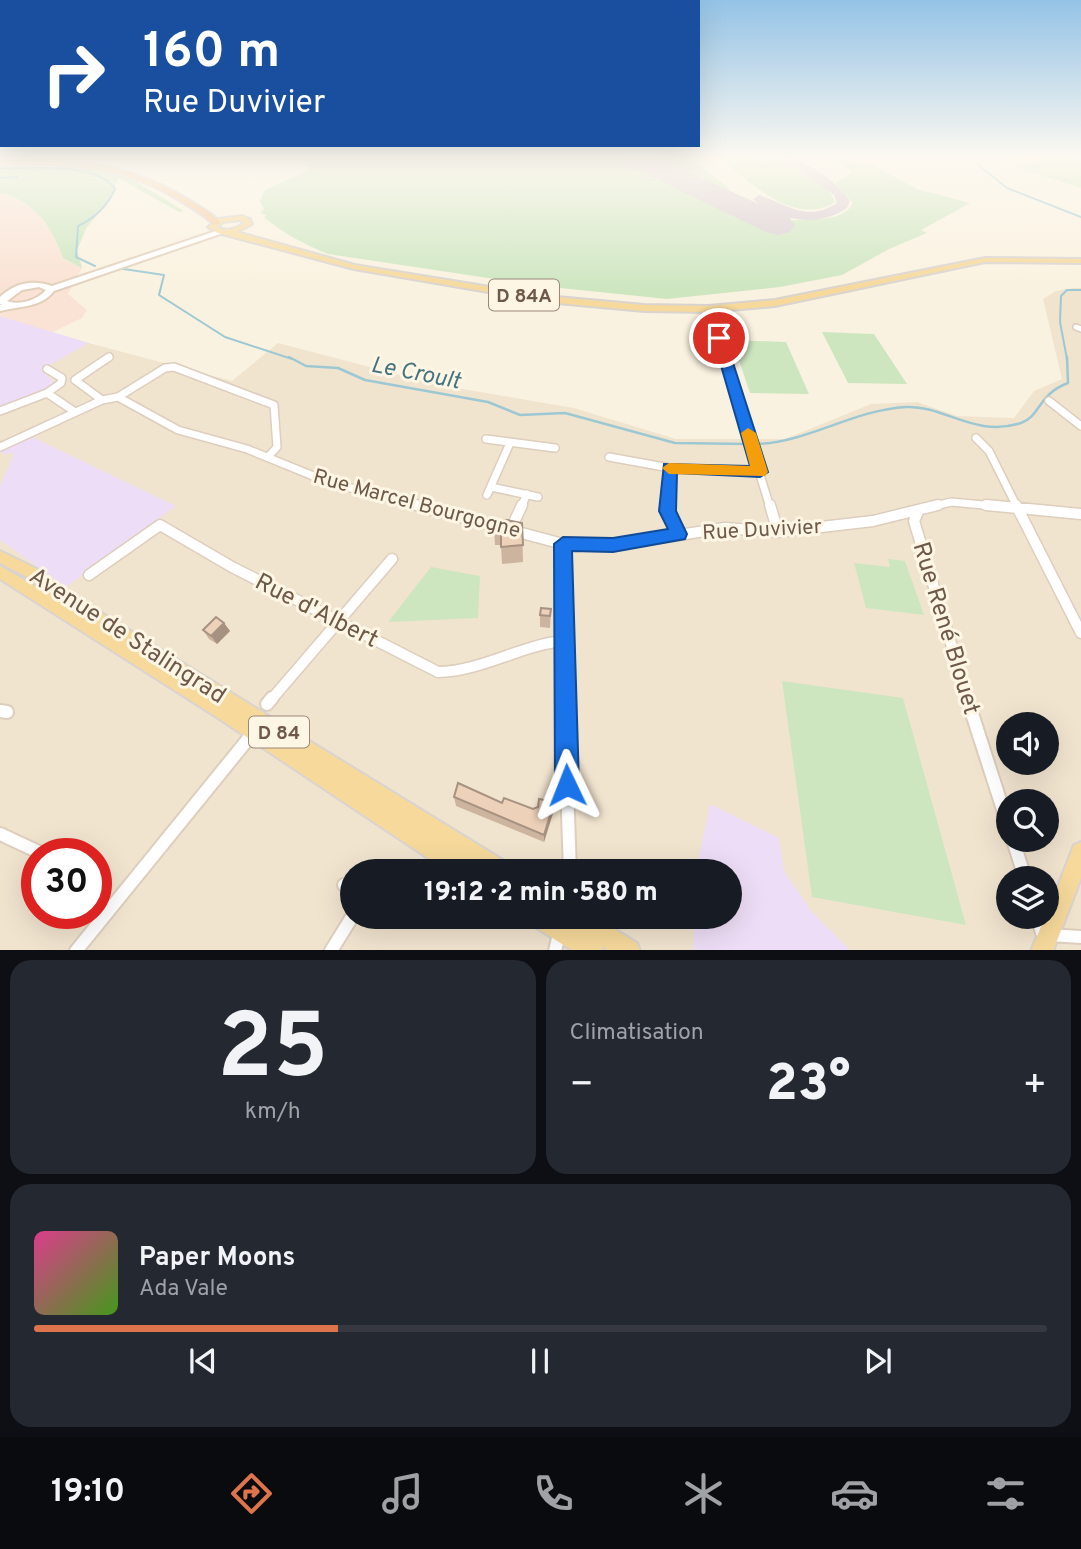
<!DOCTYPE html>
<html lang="fr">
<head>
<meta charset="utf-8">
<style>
  body { margin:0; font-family:Overpass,sans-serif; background:#242831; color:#f1f3f6; height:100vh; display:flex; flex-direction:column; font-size:26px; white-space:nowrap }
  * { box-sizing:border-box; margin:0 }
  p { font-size:23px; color:#9ea1a6 }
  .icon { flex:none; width:38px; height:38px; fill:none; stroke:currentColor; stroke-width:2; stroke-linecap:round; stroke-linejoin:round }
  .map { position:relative; height:950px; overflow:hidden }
  .panel { display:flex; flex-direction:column; gap:10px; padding:10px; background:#0d0f14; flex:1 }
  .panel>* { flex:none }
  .top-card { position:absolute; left:0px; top:0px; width:700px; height:147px; box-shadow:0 7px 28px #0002; background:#1a4fa0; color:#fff; overflow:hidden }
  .controls { position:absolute; left:996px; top:712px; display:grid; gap:14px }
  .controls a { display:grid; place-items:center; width:63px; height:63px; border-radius:50%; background:#171b24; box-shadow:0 7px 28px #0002; font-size:35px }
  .speed { position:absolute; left:21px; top:838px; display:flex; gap:14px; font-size:35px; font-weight:700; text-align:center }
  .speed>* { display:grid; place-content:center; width:91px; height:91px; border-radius:50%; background:#171b24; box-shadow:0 7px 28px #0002; line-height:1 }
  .speed .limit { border:10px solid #d22; background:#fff; color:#111 }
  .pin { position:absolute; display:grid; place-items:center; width:60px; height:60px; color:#fff; margin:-30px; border:4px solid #fff; border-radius:50%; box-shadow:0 2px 7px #0007 }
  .me { position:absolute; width:77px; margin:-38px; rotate:358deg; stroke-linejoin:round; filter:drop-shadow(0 0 5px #0008) }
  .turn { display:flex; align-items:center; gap:24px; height:147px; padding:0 28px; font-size:32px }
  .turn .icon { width:91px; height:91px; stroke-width:2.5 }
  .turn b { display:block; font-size:49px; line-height:60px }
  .big { font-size:52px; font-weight:800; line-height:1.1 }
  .panel .tile { flex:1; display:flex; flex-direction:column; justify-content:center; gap:10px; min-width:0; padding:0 24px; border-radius:21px; background:#242831 }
  .panel .dial { align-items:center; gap:0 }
  .dial b { font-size:91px; line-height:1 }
  .song { display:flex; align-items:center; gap:21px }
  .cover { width:84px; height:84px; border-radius:10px; background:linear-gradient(135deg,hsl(330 70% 55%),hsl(100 70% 35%)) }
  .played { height:7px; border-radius:4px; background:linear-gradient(90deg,#de744b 30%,#363941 30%) }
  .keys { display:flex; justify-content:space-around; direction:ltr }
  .heat { display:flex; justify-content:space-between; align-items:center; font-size:38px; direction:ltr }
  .panel .tiles { flex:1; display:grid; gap:10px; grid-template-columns:1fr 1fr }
  .tile:last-child { grid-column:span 2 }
  .trip { position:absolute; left:340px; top:859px; width:402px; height:70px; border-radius:35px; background:#171b24; box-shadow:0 7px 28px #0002; font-weight:800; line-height:70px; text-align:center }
  .tabs { display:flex; height:112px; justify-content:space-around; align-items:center; background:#090b0e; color:#9ea1a6 }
  .tabs .icon { width:49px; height:49px }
  .tabs .current { color:#de744b }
  .tabs b { font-size:32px; color:#f1f3f6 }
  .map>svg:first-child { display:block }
  .residential { fill:#f1e4cf; fill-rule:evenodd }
  .commercial { fill:#fae2d4 }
  .education { fill:#eeddf6 }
  .green { fill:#cde6c0 }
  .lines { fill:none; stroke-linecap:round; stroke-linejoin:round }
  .stream-far1 { stroke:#9dc8d3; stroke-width:2 }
  .stream { stroke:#9dc8d3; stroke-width:2.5 }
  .taxiway { fill:#d7cad1; fill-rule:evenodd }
  .runway { fill:#d7cad1; fill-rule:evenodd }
  .minor-far3-casing { stroke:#ddcebd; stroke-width:8 }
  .minor-far2-casing { stroke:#ddcebd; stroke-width:10 }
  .minor-far1-casing { stroke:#ddcebd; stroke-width:13 }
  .minor-casing { stroke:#ddcebd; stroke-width:16 }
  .secondary-casing { stroke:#e2d0bb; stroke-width:4 }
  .primary-casing { stroke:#dad4d0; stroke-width:4 }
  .trunk-casing { stroke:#dad4d0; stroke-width:4 }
  .minor-far3 { stroke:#fff; stroke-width:5 }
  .minor-far2 { stroke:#fff; stroke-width:7 }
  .minor-far1 { stroke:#fff; stroke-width:10 }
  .minor { stroke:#fff; stroke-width:12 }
  .secondary { fill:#fff; fill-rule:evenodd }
  .primary { fill:#f6d99b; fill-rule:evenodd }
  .trunk { fill:#f4c89a; fill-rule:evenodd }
  .wall { fill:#cdb49f }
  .shaded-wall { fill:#a79282 }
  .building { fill:#eed1b9; stroke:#a79282; stroke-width:2 }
  .route { fill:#1a73e8; stroke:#114b97; stroke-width:2 }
  .slow { fill:#f59e0b }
  .labels { text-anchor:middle; stroke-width:6; stroke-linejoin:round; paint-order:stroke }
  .shield { fill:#fef6e5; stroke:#9a8878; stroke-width:2 }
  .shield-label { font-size:19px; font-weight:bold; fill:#6f5949 }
  .street-label { font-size:21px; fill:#6f5949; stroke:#fef6e5 }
  .water-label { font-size:23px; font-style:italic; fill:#457481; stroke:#fef6e5 }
  .near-street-label { font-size:24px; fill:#6f5949; stroke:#fef6e5 }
</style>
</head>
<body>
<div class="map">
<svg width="1081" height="951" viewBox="0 0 1081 951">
  <rect width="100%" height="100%" fill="#faf2e0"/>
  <path class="residential" d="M1072,288H1081V950L0,951V316L51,333L232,381L278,343L439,385L574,408L676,439H785L871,404L917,402L957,416L1014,418L1034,391L1062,379L1043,299L1056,291ZM1008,724H1046V763H1008ZM1008,802H1046V840H1008ZM37,854H96V914H37ZM352,872H730V917H352ZM1008,878H1046V917H1008Z"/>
  <path class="commercial" d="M0,193L14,195L35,211L56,237L63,258L82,268L68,294L87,310L82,318L51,333L0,316Z"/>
  <path class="education" d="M0,316L89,343L41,370L57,384L0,410Z
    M30,436L176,506L66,587L0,540V487L14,453L3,454L0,450Z
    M710,804L779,838L784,871L812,912L850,950H693L695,917H730V872L696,871Z"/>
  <path class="green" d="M298,158H614L762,229C772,226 784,221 795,220C814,218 842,223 853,203L835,183L853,172L831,158C847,158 859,165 870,164L917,189L970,203L921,230L927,233L889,249L842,275L780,287L667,299L541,286L328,254C306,245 282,233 264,217L267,215L260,213L264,209L260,201L265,190L311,169Z
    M657,158H691L730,189L727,190Z
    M719,158H780L829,191L835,202C794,228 748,180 719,158Z
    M1039,158L1081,159V188L1011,166L1043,160Z
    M0,166L42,169L73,166L113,172L127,176L184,211L179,212L118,178L108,202L87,227L77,250L82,268L63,258C53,228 33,199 0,193Z
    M822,332L874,334L907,384L848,383Z
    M732,340L786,342L809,394L750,393Z
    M888,559L905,561L924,615L866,608L854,563L890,567Z
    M431,567L480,576L478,618L388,622Z
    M782,681L903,698L966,925L812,897Z"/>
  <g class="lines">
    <path class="stream-far1" d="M977,164L1007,188L1081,217
      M0,168C32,169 96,161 115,189C107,207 95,218 78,226L76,257L95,266
      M0,178L17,177
      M117,268L164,275L159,295L225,337L292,359
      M1067,359L1060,322L1061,296L1067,290H1081"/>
    <path class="stream" d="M289,357L306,366L338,368L365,380L488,402L520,415L565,413L675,443L748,444
      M757,444C809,442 853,410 906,407C944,405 975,438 1021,423C1040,417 1038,394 1068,383L1067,357"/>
    <path class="taxiway" d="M782,158C804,158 838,182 850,201L847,208C832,218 815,222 797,219C788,218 783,215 775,218L724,204V198L728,197L761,206L753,199L759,195C787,204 807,223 837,203L834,195Z"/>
    <path class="runway" d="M621,158H657L790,218L795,225L790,232L778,235L766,232L625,164Z"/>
    <defs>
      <path id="minor-far3" d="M708,309L724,359
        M1076,327L1081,329
        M106,359L109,357"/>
      <path id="minor-far2" d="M723,357L770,507
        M47,369L62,378L61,383L47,393L75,412
        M118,397L178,430L247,449L328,482L423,507
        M102,400L75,380L109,357
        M1049,401L1081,426
        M0,411L47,393
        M976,438L989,451L1017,507
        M486,439L555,448
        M0,447L102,400L118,397L165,368L174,367L274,405L277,447L268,457
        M609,457L670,468L760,472
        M491,487L538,497
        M487,495L510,443
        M521,507L527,494
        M668,507L670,468
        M931,507L951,502L1005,507"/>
      <path id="minor-far1" d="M416,505L563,544L613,545L725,528L778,532L873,521L938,505
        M668,505L679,534
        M770,505L778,532
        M986,505L1081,514
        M1016,505L1081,633
        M918,512L914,521L968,700
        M511,529L522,505
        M563,544L564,700
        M89,575L160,525L232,567L438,672C482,671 519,646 562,641
        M271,700L392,559"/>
      <path id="minor" d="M564,698L570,872
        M967,698L1008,825
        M267,704L272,698
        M0,711L7,712
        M0,834L43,854
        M1013,840L1025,878
        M344,885L352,891
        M96,897L110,908
        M1037,917L1044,938
        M1049,935L1081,937
        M76,951L253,733
        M331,951L352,917
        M555,951L563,917"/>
      <path id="secondary" d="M219,230L226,232L54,291C41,308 19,306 0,311V305H2L0,304V297C14,283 33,279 52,286ZM39,287L46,290C37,300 20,306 7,301L22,290Z"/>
      <path id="primary" d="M242,216L250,219L252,224L237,232L355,265L546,296L644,305L708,306L775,300L985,258L1081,259V263L985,262L775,306L708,312L644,311L546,302L354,269L218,233L208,227L219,219ZM241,220L244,223C236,229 226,232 217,227L223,222Z
        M0,551L43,572L51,582L511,865L514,872H485L476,866L478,872H449L215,716L0,579V566L40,589L33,580L0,563Z
        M1081,842V878L1053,951H1031L1045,917H1046L1074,845Z
        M529,917H559L568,922L565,917H595L637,943L640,951H609L602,946L604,951H573L532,925Z"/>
      <path id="trunk" d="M0,160C70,160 119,160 182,196C195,204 210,211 221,223L214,225C203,213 188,206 174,197C114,163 67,164 0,164Z"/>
    </defs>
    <use href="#minor-far3" class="minor-far3-casing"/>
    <use href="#minor-far2" class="minor-far2-casing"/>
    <use href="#minor-far1" class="minor-far1-casing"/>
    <use href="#minor" class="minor-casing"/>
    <use href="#secondary" class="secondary-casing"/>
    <use href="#primary" class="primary-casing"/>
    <use href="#trunk" class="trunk-casing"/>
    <use href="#minor-far3" class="minor-far3"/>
    <use href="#minor-far2" class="minor-far2"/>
    <use href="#minor-far1" class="minor-far1"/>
    <use href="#minor" class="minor"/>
    <use href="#secondary" class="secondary"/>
    <use href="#primary" class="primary"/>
    <use href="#trunk" class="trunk"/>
  </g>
  <path class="wall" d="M522,523L523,562L502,564L501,545H495L494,528Z
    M551,609L550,628L540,627V615Z
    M224,623L230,631L217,644L209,639L203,630Z
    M454,797L502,803L533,809L554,802V810L544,842L456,806Z"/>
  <path class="shaded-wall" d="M224,623L230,631L217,644L211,636Z
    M554,802V810L544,842V835Z"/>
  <path class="building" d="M507,520L522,523L523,545L501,547V527L494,528V521Z
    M541,608L551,609L550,616L540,615Z
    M216,617L224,623L211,636L203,630Z
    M458,783L502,803L504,798L533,809L538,807L539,799L554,802L544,835L454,797Z"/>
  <linearGradient id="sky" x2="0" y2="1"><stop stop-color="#94c3e6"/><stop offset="0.54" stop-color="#fdf9f1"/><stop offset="1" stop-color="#fdf9f1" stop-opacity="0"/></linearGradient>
  <rect width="1081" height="291" fill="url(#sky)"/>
  <path class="route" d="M719,334L725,338L768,472L760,477L677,473L676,511L687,534L685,539L613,552L572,551L579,785L576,794L567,797L559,794L555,785L554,544L563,537L613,538L668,529L659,511L664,464L750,466L713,338Z"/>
  <path class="slow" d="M748,428L756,433L768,472L765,476L669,474L662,468L669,463L750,466L741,433Z"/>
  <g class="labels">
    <g class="shield">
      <rect x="489" y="279.5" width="70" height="31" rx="5"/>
      <rect x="249" y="716.5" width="60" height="31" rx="5"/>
    </g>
    <g class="shield-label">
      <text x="524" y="302">D 84A</text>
      <text x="279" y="739">D 84</text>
    </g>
    <g class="street-label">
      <text transform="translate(417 503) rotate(15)" y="7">Rue Marcel Bourgogne</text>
      <text transform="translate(762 529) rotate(-3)" y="7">Rue Duvivier</text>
    </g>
    <g class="water-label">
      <text transform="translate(416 372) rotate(11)" y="8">Le Croult</text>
    </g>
    <g class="near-street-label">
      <text transform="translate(317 610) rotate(27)" y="8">Rue d'Albert</text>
      <text transform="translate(947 628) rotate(73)" y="8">Rue René Blouet</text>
      <text transform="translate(128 635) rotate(33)" y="8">Avenue de Stalingrad</text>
    </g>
  </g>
</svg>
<div class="controls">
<a><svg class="icon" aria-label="sound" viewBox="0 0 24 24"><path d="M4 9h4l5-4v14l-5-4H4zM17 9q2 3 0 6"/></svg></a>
<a><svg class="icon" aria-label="search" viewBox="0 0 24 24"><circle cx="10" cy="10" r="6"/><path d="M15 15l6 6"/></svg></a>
<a><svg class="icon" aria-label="layers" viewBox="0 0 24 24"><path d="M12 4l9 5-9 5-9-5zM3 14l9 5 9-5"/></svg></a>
</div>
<div class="speed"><div class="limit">30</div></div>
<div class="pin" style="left:719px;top:338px;background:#d93025"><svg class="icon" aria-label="arrive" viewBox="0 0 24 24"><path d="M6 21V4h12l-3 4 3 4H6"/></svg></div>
<svg class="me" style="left:567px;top:785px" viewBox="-20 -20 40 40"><path d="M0-17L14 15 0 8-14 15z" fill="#1a73e8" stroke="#fff" stroke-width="4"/></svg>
<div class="trip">19:12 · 2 min · 580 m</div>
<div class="top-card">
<div class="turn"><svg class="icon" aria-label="right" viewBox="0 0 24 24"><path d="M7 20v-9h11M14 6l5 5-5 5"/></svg><div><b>160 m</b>Rue Duvivier</div></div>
</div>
</div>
<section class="panel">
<div class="tiles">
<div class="tile dial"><b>25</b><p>km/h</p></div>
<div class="tile"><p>Climatisation</p>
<div class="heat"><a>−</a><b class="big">23°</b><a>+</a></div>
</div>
<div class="tile">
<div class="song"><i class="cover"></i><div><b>Paper Moons</b><p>Ada Vale</p></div></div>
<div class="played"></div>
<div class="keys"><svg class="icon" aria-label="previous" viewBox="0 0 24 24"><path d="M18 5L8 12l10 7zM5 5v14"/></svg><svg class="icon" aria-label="pause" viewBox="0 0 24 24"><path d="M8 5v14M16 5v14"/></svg><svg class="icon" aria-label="next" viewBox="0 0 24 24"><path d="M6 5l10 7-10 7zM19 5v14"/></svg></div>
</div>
</div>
</section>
<nav class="tabs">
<b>19:10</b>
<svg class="icon current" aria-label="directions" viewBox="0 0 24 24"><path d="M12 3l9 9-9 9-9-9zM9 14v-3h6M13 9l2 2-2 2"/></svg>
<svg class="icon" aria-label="music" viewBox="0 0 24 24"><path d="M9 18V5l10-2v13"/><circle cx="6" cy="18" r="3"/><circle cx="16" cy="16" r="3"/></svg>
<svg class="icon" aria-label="phone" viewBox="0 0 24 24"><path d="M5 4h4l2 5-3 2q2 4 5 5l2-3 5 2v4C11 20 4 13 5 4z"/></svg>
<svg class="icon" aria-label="climate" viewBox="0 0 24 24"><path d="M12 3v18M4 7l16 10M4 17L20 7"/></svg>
<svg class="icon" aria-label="car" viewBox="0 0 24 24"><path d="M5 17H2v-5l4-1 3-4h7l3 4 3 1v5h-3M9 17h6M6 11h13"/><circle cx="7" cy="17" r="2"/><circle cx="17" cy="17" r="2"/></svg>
<svg class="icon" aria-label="filters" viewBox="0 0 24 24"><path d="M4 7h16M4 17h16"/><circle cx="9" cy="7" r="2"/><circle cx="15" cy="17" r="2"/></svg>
</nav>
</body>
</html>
